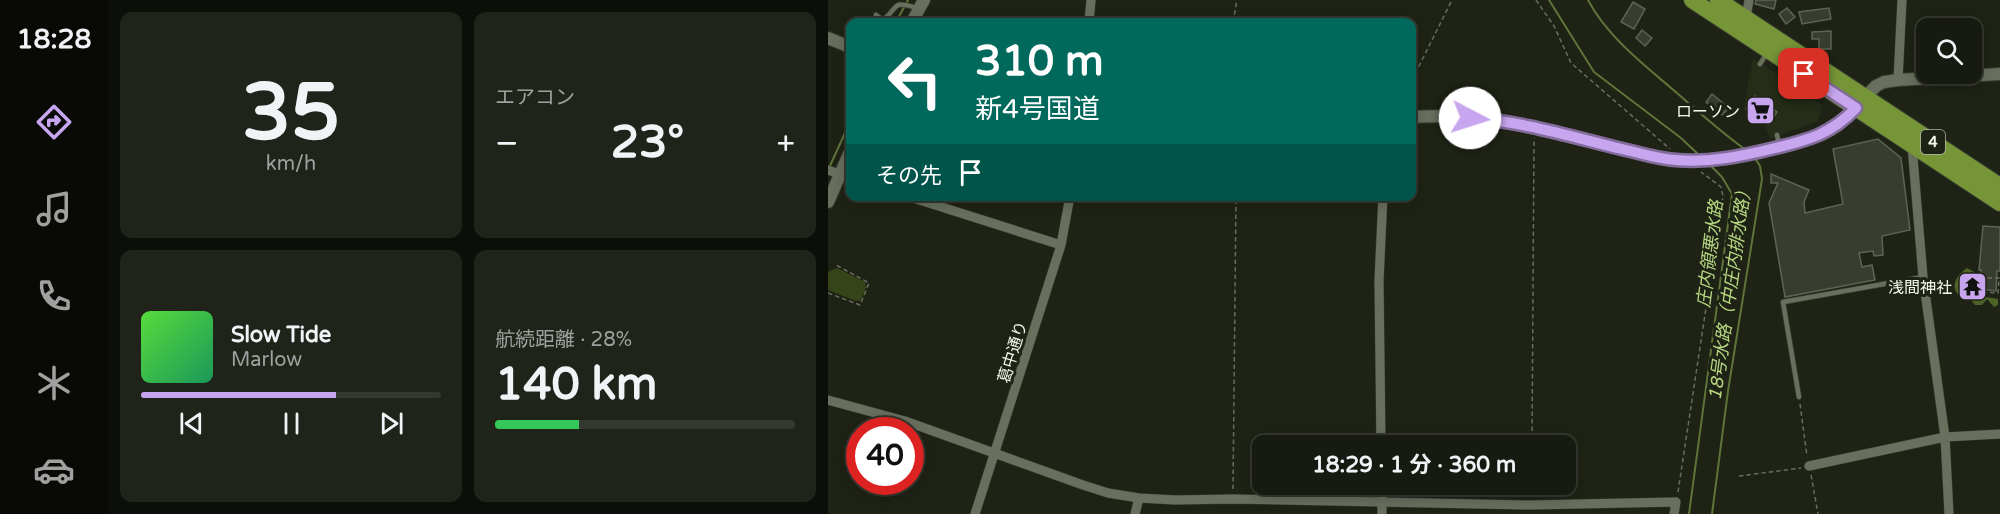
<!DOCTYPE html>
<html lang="ja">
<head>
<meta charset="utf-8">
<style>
  body { margin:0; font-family:"Varela Round","Noto Sans JP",sans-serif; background:#1f2319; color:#f1f3f6; height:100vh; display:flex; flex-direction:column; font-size:22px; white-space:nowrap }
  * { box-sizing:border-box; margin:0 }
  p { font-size:20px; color:#9ea19f }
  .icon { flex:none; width:33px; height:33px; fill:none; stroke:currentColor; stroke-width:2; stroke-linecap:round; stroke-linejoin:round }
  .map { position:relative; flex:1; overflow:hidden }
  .sheet { display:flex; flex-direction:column; gap:12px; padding:12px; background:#0c0e09; width:720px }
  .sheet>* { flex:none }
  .guide { position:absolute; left:18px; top:18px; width:570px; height:183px; border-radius:12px; box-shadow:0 3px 15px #0003,0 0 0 2px #353830; background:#00695c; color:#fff; overflow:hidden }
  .buttons { position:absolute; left:1088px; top:18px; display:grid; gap:12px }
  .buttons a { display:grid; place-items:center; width:66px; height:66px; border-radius:12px; background:#161a10; box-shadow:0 3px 15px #0003,0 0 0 2px #353830; font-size:30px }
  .speed { position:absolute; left:18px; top:417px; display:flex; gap:12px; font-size:30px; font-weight:700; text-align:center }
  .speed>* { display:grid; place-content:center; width:78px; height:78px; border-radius:50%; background:#161a10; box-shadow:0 3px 15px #0003,0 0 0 2px #353830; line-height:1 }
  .speed .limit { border:9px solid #d22; background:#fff; color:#111 }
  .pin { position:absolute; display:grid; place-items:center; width:51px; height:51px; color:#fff; margin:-26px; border-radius:12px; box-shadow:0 3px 9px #0006 }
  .me { position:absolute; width:66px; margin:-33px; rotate:95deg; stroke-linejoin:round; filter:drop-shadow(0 0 4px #0008) }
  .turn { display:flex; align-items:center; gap:21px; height:126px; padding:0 30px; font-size:27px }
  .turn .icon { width:78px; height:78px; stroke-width:2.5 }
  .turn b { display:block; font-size:42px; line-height:51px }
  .then { display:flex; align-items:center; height:57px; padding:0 30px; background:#0003; gap:12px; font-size:22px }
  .big { font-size:45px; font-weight:700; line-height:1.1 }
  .sheet .card { flex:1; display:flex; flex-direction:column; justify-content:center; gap:9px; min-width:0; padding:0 21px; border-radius:12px; background:#1f2319 }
  .sheet .dial { align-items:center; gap:0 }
  .dial b { font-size:78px; line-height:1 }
  .song { display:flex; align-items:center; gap:18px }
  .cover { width:72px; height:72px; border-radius:9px; background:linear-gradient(135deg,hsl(110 70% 55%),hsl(150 70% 35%)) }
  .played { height:6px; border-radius:3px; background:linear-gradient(90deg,#c8a6ef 65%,#353830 65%) }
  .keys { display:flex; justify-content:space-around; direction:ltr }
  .heat { display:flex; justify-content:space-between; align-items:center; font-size:33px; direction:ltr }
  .charge { height:9px; border-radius:4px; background:linear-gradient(90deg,#34c759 28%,#353830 0) }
  .sheet .tiles { flex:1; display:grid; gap:12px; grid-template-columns:repeat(2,1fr) }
  .trip { position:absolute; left:424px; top:435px; width:324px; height:60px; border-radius:12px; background:#161a10; box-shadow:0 3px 15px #0003,0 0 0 2px #353830; font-weight:700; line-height:60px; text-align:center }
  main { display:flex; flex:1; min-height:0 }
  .dock { display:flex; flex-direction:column; width:108px; justify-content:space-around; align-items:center; background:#090a06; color:#9ea19f }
  .dock .icon { width:42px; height:42px }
  .dock .on { color:#c8a6ef }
  .dock b { font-size:27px; color:#f1f3f6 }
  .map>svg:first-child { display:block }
  .built { fill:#252d18 }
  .green { fill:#354419 }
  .forest { fill:#4d6226 }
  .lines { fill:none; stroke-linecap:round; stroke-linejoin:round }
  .stream { stroke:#5e7439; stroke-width:2 }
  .building { fill:#383e2f; stroke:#5d6453; stroke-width:1.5 }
  .lane-casing { stroke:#373c31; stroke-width:6 }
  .street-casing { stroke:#373c31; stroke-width:10 }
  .secondary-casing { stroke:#373c31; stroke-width:14 }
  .highway-casing { stroke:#373c31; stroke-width:18 }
  .path { stroke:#686d60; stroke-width:1.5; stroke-dasharray:4.5 3; stroke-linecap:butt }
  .lane { stroke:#686f5d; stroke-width:4.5 }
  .street { stroke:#686f5d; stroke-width:9 }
  .secondary { stroke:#686f5d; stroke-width:12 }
  .highway { stroke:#759537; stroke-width:16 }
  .route-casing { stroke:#826c9b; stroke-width:15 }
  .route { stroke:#c8a6ef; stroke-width:10 }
  .labels { text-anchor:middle; stroke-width:6; stroke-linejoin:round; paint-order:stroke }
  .shield { fill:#1e2315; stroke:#b2b7ac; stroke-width:1.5 }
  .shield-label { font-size:15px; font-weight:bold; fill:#f2f6ec }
  .poi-label { font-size:16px; fill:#f2f6ec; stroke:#1e2315; text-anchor:end }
  .street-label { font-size:16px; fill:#f2f6ec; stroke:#1e2315 }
  .water-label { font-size:18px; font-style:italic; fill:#b6d680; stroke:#1e2315 }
</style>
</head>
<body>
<main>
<nav class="dock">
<b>18:28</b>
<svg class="icon on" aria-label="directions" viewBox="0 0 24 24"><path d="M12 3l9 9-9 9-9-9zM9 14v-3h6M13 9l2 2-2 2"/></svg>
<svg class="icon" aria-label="music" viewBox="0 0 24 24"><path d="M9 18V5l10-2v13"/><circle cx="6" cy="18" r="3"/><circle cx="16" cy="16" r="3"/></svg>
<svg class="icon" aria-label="phone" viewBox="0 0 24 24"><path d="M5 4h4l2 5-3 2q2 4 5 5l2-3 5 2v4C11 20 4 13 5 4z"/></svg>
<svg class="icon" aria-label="climate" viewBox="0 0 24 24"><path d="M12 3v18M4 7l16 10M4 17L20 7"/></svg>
<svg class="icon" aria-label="car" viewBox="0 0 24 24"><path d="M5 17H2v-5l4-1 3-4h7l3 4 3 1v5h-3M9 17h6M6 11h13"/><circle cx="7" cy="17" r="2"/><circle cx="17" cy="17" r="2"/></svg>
</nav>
<section class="sheet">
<div class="tiles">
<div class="card dial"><b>35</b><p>km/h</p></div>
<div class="card"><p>エアコン</p>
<div class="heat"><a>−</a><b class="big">23°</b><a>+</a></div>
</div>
<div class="card">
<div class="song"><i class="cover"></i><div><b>Slow Tide</b><p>Marlow</p></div></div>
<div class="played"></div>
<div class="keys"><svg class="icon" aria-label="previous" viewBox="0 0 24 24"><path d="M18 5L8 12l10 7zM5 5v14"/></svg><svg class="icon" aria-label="pause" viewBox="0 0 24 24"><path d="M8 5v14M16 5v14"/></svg><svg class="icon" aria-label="next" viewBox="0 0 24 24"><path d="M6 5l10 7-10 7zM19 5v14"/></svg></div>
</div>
<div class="card"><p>航続距離 · 28%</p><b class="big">140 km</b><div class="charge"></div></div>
</div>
</section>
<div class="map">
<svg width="1172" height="514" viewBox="0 0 1172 514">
  <rect width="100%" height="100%" fill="#1e2315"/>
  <path class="built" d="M925,58L995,105L990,121L942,139L937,126L938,124L916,107Z"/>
  <path class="green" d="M9,268L37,282L38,287L33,300L28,301L0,290V272Z"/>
  <path class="forest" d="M1139,268L1152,275L1149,280L1139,285L1140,291L1145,295L1170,299V305L1166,307L1159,299L1154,305H1147L1143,300L1137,298L1135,295H1131C1121,286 1130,274 1139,268Z"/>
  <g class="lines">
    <path class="stream" d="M721,0L766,72L853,138L871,155
      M760,0C780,38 818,66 850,94C872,113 894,133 918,150
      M68,22L80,0
      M1,168L22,122
      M861,514L904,194L894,177L882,165
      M884,514L900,391L934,179L932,166L927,158"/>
  </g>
  <path class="building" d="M928,0H948L946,9L927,4Z
    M805,2L817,9L806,29L793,22Z
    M959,8L967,17L958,24L951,14Z
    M1001,8L1003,19L974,24L971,12Z
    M814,30L824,38L817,46L808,38Z
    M1003,31V49H991V39H984V32Z
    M884,94L901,108L894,115L878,102Z
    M927,96L949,112L941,124L918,109Z
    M1050,139L1073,158L1082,230L1054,236L1055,255L1046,256L1045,251L1031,253L1034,267L1044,265L1047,280L957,297L941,203L950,183H943V174L981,190L976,202L977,213L1015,204L1005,149Z
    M1155,226L1172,227V271H1169L1168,291L1153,289V270H1151Z"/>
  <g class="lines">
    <defs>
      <path id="lane" d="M48,15L55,20C72,7 62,0 89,8
        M932,64L939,53
        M967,87L974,76
        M949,135L952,147
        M971,397L955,302L1095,277"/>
      <path id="street" d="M918,18L921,0
        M261,22L263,0
        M1070,80L1074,0
        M1084,146L1095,277L1117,437L1121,514
        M0,170L22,178
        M79,196L233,245
        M0,400L77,421L255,485L280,493L311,498L347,500L405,499L702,505L848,502L846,514
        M553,446L551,280L555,196
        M981,466L1117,437L1172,434
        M147,514L233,245L242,196
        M307,514L311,498
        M554,514V484"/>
      <path id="secondary" d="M84,22L96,0
        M0,38L22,47
        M584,117C615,115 648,117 680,122L838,159L867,161L900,158L952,147L995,134L1010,125L1048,86L1056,82L1070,80L1172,74
        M0,202L22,152"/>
      <path id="highway" d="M864,0L1172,203
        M890,0L1172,186"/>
    </defs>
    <use href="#lane" class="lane-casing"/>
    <use href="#street" class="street-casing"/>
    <use href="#secondary" class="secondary-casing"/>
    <use href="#highway" class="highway-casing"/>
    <path class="path" d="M708,0L726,26L743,63L842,149
      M405,22L409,0
      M584,80L624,0
      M1152,278H1171L1170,293L1151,292Z
      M0,293L32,305L41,283L8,265
      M972,404L979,456
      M704,446L706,138
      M983,475L990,514
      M911,476L973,468
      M405,489L408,196
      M850,492L895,196L893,187L873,172
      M702,495V484"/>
    <use href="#lane" class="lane"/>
    <use href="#street" class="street"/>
    <use href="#secondary" class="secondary"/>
    <use href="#highway" class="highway"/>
  </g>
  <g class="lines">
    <defs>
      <path id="route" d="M642,118C693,121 744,137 794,149C812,153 830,159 848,160C881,163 915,156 947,148C981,140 1003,134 1028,108L976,74"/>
    </defs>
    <use href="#route" class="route-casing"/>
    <use href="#route" class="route"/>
  </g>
  <defs>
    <symbol id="supermarket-square" viewBox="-11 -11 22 22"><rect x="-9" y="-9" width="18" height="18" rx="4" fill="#c8a6ef" stroke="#1e2315"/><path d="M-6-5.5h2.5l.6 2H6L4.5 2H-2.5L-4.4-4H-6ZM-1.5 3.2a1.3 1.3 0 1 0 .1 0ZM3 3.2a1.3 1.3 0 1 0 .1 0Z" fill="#111"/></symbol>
    <symbol id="temple-square" viewBox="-11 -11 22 22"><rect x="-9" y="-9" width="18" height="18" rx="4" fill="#c8a6ef" stroke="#1e2315"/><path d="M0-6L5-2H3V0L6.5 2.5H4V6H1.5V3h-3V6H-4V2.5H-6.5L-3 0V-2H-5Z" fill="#111"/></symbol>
  </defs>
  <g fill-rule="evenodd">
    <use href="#supermarket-square" x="916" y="94" width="33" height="33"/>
    <use href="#temple-square" x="1128" y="270" width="33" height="33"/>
  </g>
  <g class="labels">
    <rect class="shield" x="1093" y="130" width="24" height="24" rx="4.5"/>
    <g class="shield-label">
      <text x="1105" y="147">4</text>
    </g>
    <g class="poi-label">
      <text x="912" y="117">ローソン</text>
      <text x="1124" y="293">浅間神社</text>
    </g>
    <g class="street-label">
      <text transform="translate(184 352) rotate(-73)" y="6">葛中通り</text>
    </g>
    <g class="water-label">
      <text transform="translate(882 254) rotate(-83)" y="6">庄内領悪水路</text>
      <text transform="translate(902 291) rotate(-82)" y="6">18号水路（中庄内排水路）</text>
    </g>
  </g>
</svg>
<div class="buttons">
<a><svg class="icon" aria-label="search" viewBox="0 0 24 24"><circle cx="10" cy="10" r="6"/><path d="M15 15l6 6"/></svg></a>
</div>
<div class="speed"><div class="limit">40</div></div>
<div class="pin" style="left:976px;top:74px;background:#d93025"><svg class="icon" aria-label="arrive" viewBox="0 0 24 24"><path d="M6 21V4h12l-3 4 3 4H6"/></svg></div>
<svg class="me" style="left:642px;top:118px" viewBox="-20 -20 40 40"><circle r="19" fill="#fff"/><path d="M0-13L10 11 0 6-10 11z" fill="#c8a6ef"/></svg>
<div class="trip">18:29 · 1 分 · 360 m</div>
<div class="guide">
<div class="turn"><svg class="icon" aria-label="left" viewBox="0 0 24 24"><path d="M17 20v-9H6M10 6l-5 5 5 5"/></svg><div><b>310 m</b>新4号国道</div></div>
<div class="then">その先<svg class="icon" aria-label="arrive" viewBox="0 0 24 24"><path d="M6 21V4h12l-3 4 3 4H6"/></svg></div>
</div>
</div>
</main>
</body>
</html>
